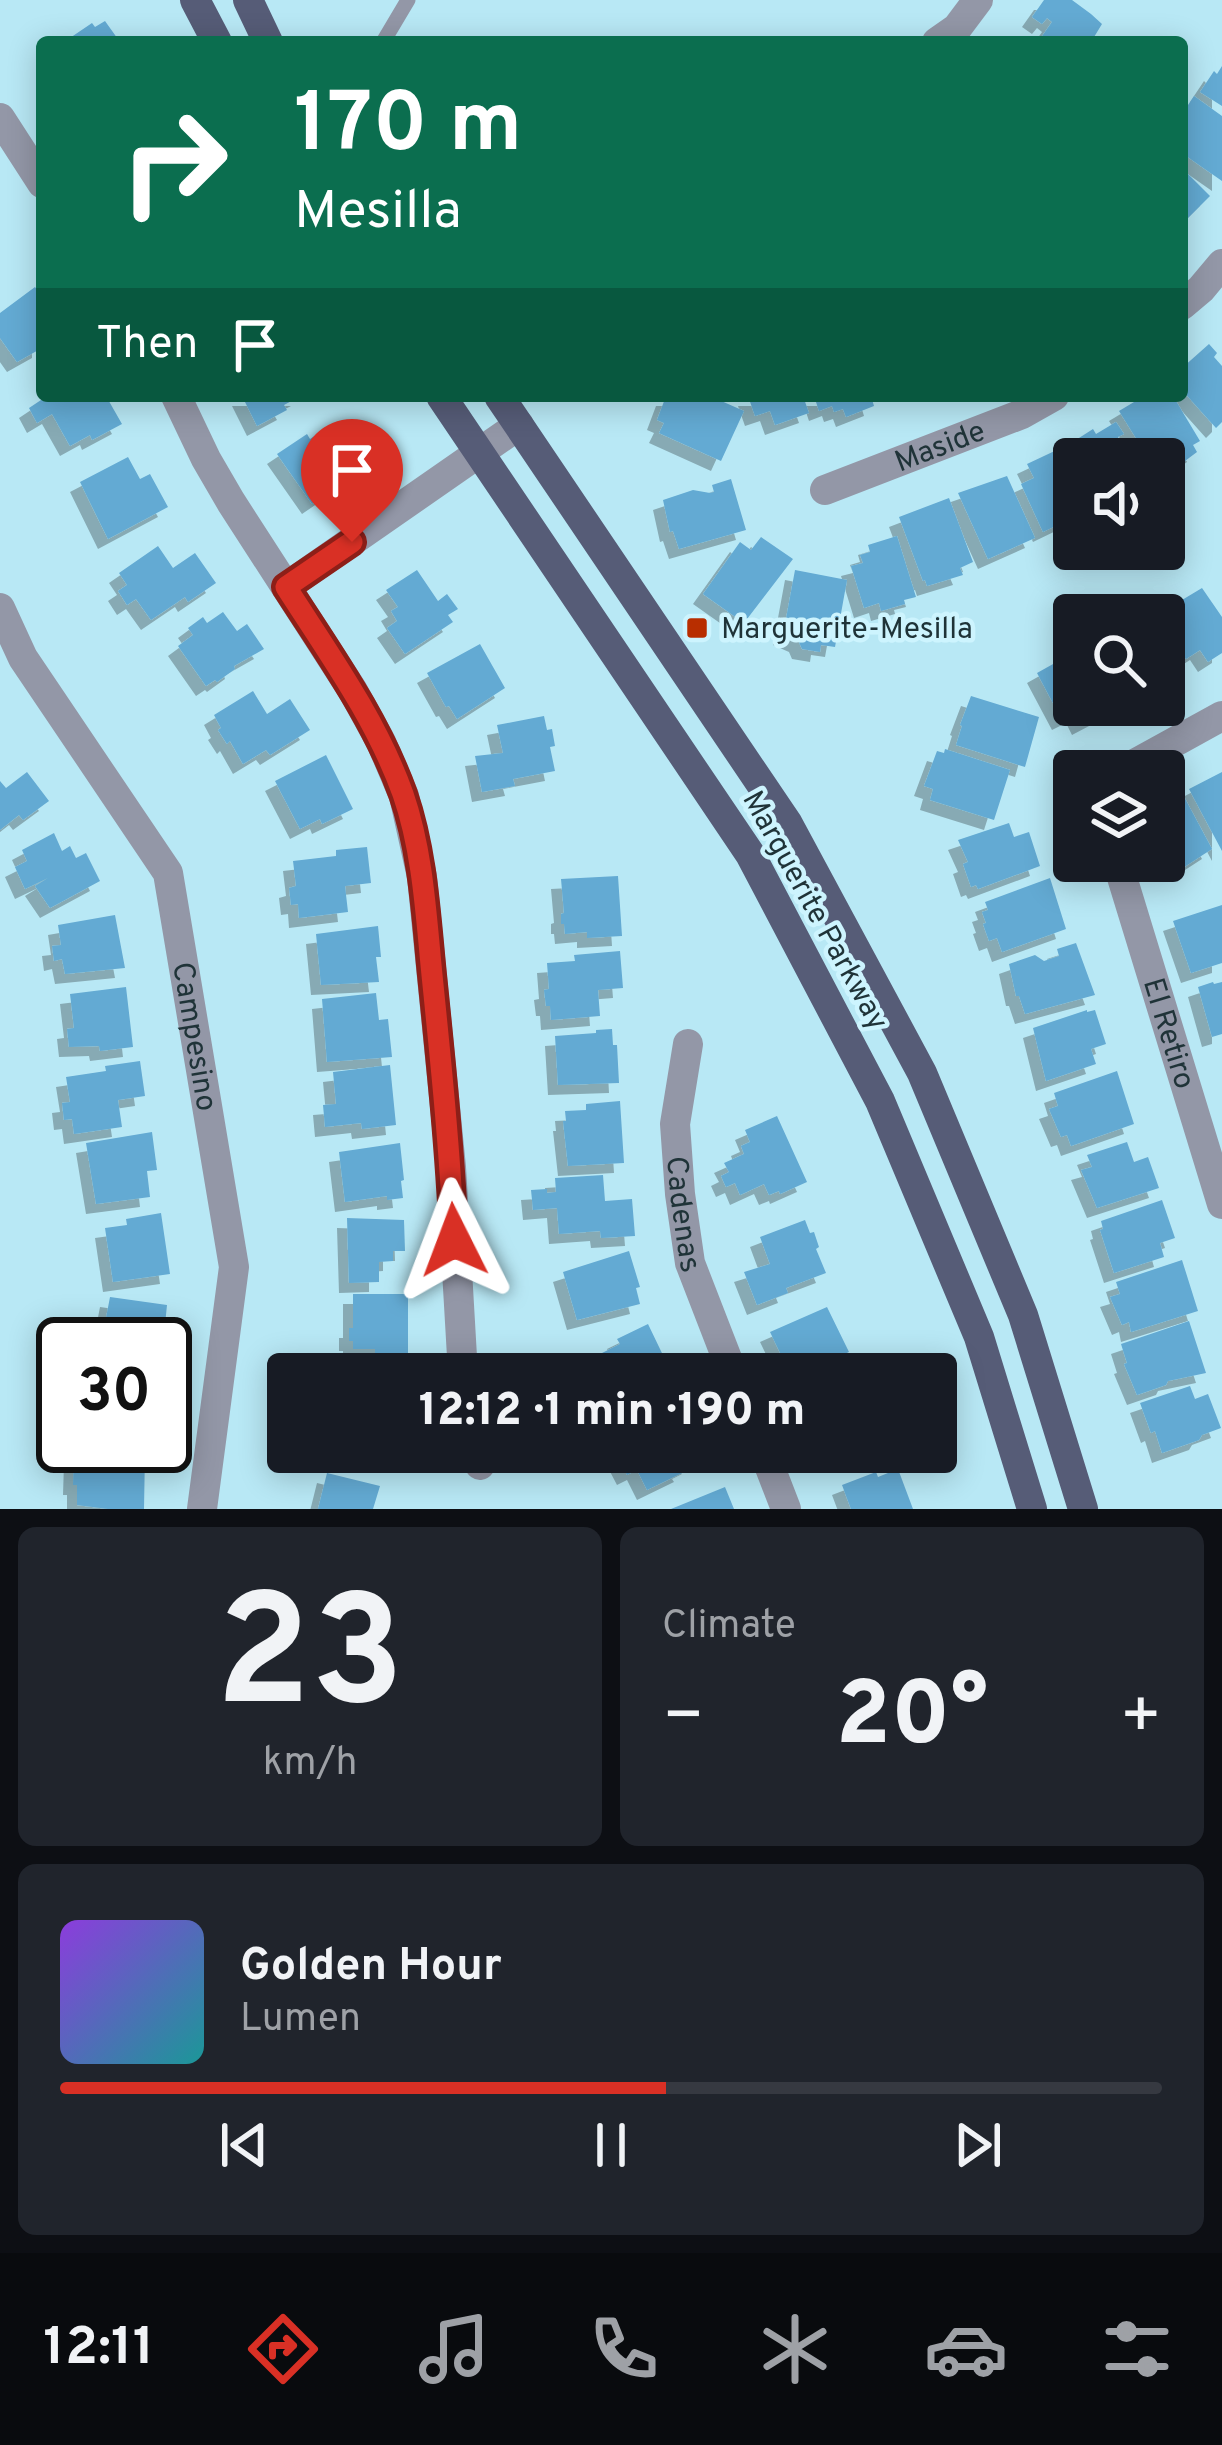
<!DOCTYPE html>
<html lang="en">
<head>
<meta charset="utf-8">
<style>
  body { margin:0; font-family:Overpass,sans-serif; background:#20242c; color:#f1f3f6; height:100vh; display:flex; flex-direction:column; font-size:45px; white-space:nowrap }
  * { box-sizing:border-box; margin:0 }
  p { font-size:39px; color:#9ea1a6 }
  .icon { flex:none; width:66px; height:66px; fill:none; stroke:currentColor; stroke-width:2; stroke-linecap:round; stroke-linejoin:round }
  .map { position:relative; height:1509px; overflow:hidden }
  .drawer { display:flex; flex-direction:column; gap:18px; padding:18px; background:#0d0f14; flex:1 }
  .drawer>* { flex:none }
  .banner { position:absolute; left:36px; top:36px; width:1152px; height:366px; border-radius:12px; box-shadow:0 6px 30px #0003; background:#0b6e4f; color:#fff; overflow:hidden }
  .buttons { position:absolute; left:1053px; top:438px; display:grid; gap:24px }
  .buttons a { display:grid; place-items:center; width:132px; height:132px; border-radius:12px; background:#171b24; box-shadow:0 6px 30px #0003; font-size:60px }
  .speed { position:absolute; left:36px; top:1317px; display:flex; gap:24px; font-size:60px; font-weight:700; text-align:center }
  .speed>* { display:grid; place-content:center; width:156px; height:156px; border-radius:50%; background:#171b24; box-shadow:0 6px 30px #0003; line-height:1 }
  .speed .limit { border:6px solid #111; border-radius:18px; background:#fff; color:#111 }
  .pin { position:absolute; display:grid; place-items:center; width:102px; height:102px; color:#fff; margin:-123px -51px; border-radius:50% 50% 50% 0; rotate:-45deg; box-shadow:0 0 12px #0007 }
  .pin .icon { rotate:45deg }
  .me { position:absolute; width:132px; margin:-66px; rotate:357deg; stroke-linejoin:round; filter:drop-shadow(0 0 9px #0008) }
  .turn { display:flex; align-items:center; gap:42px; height:252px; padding:0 60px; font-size:54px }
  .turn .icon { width:156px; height:156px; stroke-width:2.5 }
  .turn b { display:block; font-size:84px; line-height:102px }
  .then { display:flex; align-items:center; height:114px; padding:0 60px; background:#0003; gap:24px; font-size:45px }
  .big { font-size:90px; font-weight:800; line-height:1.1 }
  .drawer .card { flex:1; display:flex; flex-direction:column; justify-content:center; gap:18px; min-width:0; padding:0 42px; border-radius:18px; background:#20242c }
  .drawer .dial { align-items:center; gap:0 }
  .dial b { font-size:156px; line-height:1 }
  .song { display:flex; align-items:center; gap:36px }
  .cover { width:144px; height:144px; border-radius:18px; background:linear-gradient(135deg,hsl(270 70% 55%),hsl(180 70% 35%)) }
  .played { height:12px; border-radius:6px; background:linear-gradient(90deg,#d93025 55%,#363941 55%) }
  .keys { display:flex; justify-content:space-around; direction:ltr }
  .heat { display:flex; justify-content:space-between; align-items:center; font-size:66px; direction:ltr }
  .drawer .tiles { flex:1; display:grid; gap:18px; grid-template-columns:1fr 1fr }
  .card:last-child { grid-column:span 2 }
  .trip { position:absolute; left:267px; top:1353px; width:690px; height:120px; border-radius:12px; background:#171b24; box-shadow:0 6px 30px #0003; font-weight:800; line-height:120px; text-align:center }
  .menu { display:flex; height:192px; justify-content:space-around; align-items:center; background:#090b0e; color:#9ea1a6 }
  .menu .icon { width:84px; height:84px }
  .menu .active { color:#d93025 }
  .menu b { font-size:54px; color:#f1f3f6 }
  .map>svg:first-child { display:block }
  .building { fill:#63aad3; filter:url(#shadow) }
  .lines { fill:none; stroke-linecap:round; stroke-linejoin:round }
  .lane { stroke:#9397a7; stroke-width:15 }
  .street { stroke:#9397a7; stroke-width:30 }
  .primary { stroke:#565c77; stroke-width:30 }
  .route-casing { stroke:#8d1f18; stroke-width:30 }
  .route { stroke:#d93025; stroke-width:21 }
  .poi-dot { fill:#b82e00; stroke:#cdf4fe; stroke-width:4.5 }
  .labels { text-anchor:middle; stroke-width:9; stroke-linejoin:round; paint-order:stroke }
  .street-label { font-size:30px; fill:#1f3338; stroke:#cdf4fe }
  .poi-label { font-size:30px; fill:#1f3338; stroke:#cdf4fe; text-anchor:start }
</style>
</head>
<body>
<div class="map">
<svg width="1222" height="1509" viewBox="0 0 1222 1509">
  <defs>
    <filter id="shadow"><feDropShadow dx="-10" dy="10" stdDeviation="0" flood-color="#0004"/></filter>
  </defs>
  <rect width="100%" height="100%" fill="#b8e8f5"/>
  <path class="building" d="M1044,0H1072L1091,14L1102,24L1091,42H1038L1052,22L1047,18L1042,24L1032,17Z
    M105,21L120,42H64L92,23L95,27Z
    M1222,66V106L1200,92L1214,71L1217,74Z
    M1194,96L1222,116V181L1182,153V105L1186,108Z
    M1182,168L1210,196L1182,224Z
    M35,287L42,297V348L17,362L0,338V313Z
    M1209,344L1217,353L1214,357L1222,366V422L1216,428L1182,390V368Z
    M47,396H106L122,424L92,440L90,435L70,446L52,414L37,423L29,408Z
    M242,396H301L284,405L287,410L257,426Z
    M666,396H710L744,411L721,461L659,433L664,423L657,420Z
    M748,396H803L809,413L775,425L770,411L755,416Z
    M814,396H871L874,406L846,417L843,409L834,412L832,406L819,411Z
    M1144,396H1173L1200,441L1193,445L1197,452L1173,470L1169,463L1164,466V459H1149L1119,411Z
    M1116,422L1124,434L1118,437L1127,452L1137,453L1140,459H1077L1068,445L1093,429L1096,434Z
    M328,427L359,472L312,504L277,454L307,434L310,439Z
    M1061,448L1074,478V517L1043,532L1021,484L1034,478L1027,464Z
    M128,457L140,479L150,474L168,507L108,539L80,482Z
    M1007,476L1035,538L988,559L958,493Z
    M731,479L746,530L679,549L673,531L670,532L663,500L693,490L710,493L714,492L712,485Z
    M949,498L973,562L960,568L963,575L927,586L925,580L923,581L899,517Z
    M897,536L916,597L904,600L905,604L881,611L879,603L864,608L851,566L863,563L860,555L870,552L868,545Z
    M761,537L793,559L744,623L703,594L740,542L751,550Z
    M158,546L173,568L195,553L216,583L188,602L185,597L151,620L136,599L127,605L118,591L127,585L119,573Z
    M417,570L438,601L447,594L458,609L448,615L453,622L405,654L387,628L397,621L391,611L398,607L386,590Z
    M795,570L847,580L835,647L821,645L820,652L802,649L799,642L783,635Z
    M1202,588L1222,617V653L1208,662L1200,650L1186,659L1169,640L1171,638L1164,627V615H1157Z
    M223,612L237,631L247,624L264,649L234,666L235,669L217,682L215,680L206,686L178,646L193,635L188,628L203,617L207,623Z
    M480,644L505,688L457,719L449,706L446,707L427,673Z
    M1071,654L1074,655V705H1120L1082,725L1076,713L1062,720L1037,673Z
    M253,691L267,714L290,699L310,730L270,755L266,750L243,764L230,741L227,744L218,730L221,728L214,715Z
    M971,696L1039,717L1025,767L956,745L962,726L960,725Z
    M544,716L547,730L552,729L555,746L550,747L555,771L513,779L515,786L482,792L475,756L503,753L497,725Z
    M945,749L1010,770L994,820L930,800L933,789L924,786L937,751L944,753Z
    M326,755L353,809L322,824L320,819L300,829L275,781Z
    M27,772L49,801L23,820L19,815L0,830V781L6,788Z
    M1222,772V851L1189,789Z
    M1182,793L1212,849L1178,871L1174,863L1162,869L1158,861H1164V803Z
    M1009,823L1014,837L1029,832L1040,866L978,889L976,885L971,887L963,864L968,862L958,840Z
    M54,833L62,851L70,846L76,858L86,853L100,881L50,908L35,886L48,878L25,889L15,867L27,861L22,850Z
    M367,847L371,883L345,886L348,912L299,918L298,904L291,905L289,888L296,886L293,861L336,856V850Z
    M618,876L622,936L587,938V932L565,934L564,924H561V914L564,913L561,879Z
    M1050,878L1066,929L1002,952L997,938L989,941L983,924L986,923L982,912L988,910L985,902Z
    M1222,905V963L1191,973L1173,921Z
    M115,915L125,968L65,974L62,959L54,961L52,946L61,945L58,925Z
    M378,926L381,957H376L379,982L321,985L316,934Z
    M1076,943L1095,995L1025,1014L1019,996H1016L1009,964L1035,955L1044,961L1059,956L1057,949Z
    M620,951L623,988L598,990L600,1016L551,1020L550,1006H546L544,990L549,989L547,963L575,961L574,955Z
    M1213,982L1214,984L1222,982V1034L1212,1037L1198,987Z
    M126,987L133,1047L100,1051L99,1046L69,1047L67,1029L74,1028L70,994Z
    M376,993L379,1020L388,1019L392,1057L327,1062L322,999Z
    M1087,1010V1012L1095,1010L1106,1044L1091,1049L1096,1064L1046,1081L1033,1028Z
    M612,1029L613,1045H617L619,1083L558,1085L555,1036L596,1033V1030Z
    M140,1061L145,1096L118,1100L122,1127L74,1134L72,1119L64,1120L62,1103L70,1102L66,1077L106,1071L105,1066Z
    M390,1065L396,1125L362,1129L361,1123L325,1127L323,1105L336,1104L333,1072Z
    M1117,1071L1134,1124L1071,1146L1067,1135L1061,1137L1049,1109L1058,1106L1054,1093Z
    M620,1101L624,1163L568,1166L563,1121H566L565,1111L586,1110V1104Z
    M777,1116L807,1182L780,1194L779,1191L769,1195L764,1184L740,1195L735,1183L726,1187L721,1176L729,1172L724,1163L744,1154L741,1146L750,1142L745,1130Z
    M152,1132L157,1170L147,1171L150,1197L96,1204L86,1143Z
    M1127,1142L1134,1162L1148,1157L1159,1188L1097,1208L1081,1170L1092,1167L1087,1155Z
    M400,1143L404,1180L401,1181L403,1198L387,1200V1196L345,1202L339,1152Z
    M603,1175L605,1201L632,1199L635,1236L601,1238L600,1231L559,1234L557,1208L533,1210L531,1190L547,1189V1193L556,1192L555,1178Z
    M1162,1200L1175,1238L1160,1243L1164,1257L1114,1273L1100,1230L1103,1229L1101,1221Z
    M161,1213L170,1274L113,1282L105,1228L127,1225L126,1219Z
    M347,1218L404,1220L405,1251H393V1261L379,1262V1282L349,1283Z
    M805,1220L810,1233L814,1232L819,1247L816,1249L826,1273L786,1288L788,1293L757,1305L744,1272L770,1264L760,1237Z
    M629,1251L640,1287L636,1288L640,1304L577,1320L563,1272Z
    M1182,1260L1198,1311L1131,1332L1129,1322L1122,1325L1110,1297L1120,1294L1116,1282Z
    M353,1294H408V1355H375V1349H353V1341H349V1328H353Z
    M110,1297L167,1305L163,1344H101Z
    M827,1307L849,1352L810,1370L809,1374H794L790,1365L787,1367L770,1332Z
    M1189,1321L1206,1373L1168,1381L1166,1385L1137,1395L1124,1364L1127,1363L1121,1344Z
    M648,1324L672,1374H592L590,1369L604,1362L600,1354L620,1344L617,1339Z
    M1190,1386L1195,1399L1208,1394L1221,1428L1202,1435L1199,1440L1162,1453L1155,1431L1151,1433L1140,1403Z
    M87,1451L145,1452L144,1509H108L77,1505V1485H73L74,1453L87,1454Z
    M615,1452H685L692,1464L682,1469L684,1472L647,1490L637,1470L627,1475Z
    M898,1469L913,1509H851L842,1485L876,1472L878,1477Z
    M327,1473L380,1486L373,1509H318Z
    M725,1487L734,1509H671Z"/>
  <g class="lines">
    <path class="lane" d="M383,42L408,0"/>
    <g class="street">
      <path d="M937,42L957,28L978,0"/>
      <path d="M0,118L42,183"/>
      <path d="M1182,305L1201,289L1222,264"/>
      <path d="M176,396L206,459L231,502L353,691L381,742L404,796L422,877L451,1167L463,1374"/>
      <path id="s1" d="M825,490L1022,414L1054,396"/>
      <path d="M286,587L519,425"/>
      <path id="s2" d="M0,608L23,658L168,873L234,1267L202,1509"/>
      <path d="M1122,771L1222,716"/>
      <path id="s3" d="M1117,861L1222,1204"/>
      <path id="s4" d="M688,1044L675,1124L680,1194L690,1263L733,1374"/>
      <path d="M478,1452L480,1465"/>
      <path d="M764,1452L786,1509"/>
    </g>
    <path class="primary" d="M195,0L217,42
      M248,0L268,42
      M441,396L750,854L880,1101L979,1337L1032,1509
      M499,396L788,824L922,1073L1023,1315L1083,1509"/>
  </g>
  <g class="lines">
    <defs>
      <path id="route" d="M352,542L286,587C329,654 376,719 403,794C423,852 426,915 432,975C441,1063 450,1151 454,1240"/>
    </defs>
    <use href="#route" class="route-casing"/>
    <use href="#route" class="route"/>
  </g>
  <rect class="poi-dot" x="685" y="616" width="24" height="24" rx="6"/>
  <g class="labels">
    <g class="street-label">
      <text dy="10" stroke="none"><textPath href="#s1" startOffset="123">Maside</textPath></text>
      <text transform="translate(816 910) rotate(61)" y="10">Marguerite Parkway</text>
      <text dy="10" stroke="none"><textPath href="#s3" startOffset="180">El Retiro</textPath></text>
      <text dy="10" stroke="none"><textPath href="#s2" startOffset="480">Campesino</textPath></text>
      <text dy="10" stroke="none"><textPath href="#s4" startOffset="171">Cadenas</textPath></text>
    </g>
    <g class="poi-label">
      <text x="721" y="638">Marguerite-Mesilla</text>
    </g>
  </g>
</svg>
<div class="buttons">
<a><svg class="icon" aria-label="sound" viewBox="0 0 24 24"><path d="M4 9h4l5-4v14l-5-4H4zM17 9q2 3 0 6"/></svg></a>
<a><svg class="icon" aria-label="search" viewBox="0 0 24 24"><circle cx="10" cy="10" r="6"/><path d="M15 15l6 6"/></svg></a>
<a><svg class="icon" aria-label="layers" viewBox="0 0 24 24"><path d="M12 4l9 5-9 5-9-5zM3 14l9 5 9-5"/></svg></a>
</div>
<div class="speed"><div class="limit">30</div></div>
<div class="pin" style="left:352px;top:542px;background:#d93025"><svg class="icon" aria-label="arrive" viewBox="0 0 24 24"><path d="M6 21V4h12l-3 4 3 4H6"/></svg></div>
<svg class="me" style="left:454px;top:1240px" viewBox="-20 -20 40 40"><path d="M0-17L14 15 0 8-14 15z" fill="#d93025" stroke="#fff" stroke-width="4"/></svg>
<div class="trip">12:12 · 1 min · 190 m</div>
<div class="banner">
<div class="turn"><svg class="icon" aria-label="right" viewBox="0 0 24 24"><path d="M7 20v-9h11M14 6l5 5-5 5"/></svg><div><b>170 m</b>Mesilla</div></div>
<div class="then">Then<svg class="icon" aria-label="arrive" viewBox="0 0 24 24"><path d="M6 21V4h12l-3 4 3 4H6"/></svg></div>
</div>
</div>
<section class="drawer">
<div class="tiles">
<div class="card dial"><b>23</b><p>km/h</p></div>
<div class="card"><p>Climate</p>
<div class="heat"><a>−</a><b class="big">20°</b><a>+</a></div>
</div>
<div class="card">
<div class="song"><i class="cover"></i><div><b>Golden Hour</b><p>Lumen</p></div></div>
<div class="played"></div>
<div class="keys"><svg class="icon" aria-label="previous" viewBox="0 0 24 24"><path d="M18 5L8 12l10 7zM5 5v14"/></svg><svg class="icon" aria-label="pause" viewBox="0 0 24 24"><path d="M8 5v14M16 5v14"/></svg><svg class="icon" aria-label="next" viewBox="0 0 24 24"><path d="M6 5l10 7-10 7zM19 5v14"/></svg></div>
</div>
</div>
</section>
<nav class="menu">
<b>12:11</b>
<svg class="icon active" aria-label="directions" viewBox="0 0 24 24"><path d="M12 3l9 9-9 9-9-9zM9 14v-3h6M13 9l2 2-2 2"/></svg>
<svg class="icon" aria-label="music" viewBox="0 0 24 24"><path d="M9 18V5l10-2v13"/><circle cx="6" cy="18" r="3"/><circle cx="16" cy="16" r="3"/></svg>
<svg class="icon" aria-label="phone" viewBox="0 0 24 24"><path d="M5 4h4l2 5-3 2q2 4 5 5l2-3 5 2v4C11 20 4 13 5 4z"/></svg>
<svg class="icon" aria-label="climate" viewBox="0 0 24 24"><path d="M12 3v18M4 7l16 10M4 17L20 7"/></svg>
<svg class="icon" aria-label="car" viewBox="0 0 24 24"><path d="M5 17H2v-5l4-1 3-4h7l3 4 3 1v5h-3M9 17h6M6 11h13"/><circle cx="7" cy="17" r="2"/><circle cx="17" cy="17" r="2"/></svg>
<svg class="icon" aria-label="filters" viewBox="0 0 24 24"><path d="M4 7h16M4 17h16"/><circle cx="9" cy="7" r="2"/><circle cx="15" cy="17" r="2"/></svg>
</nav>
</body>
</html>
